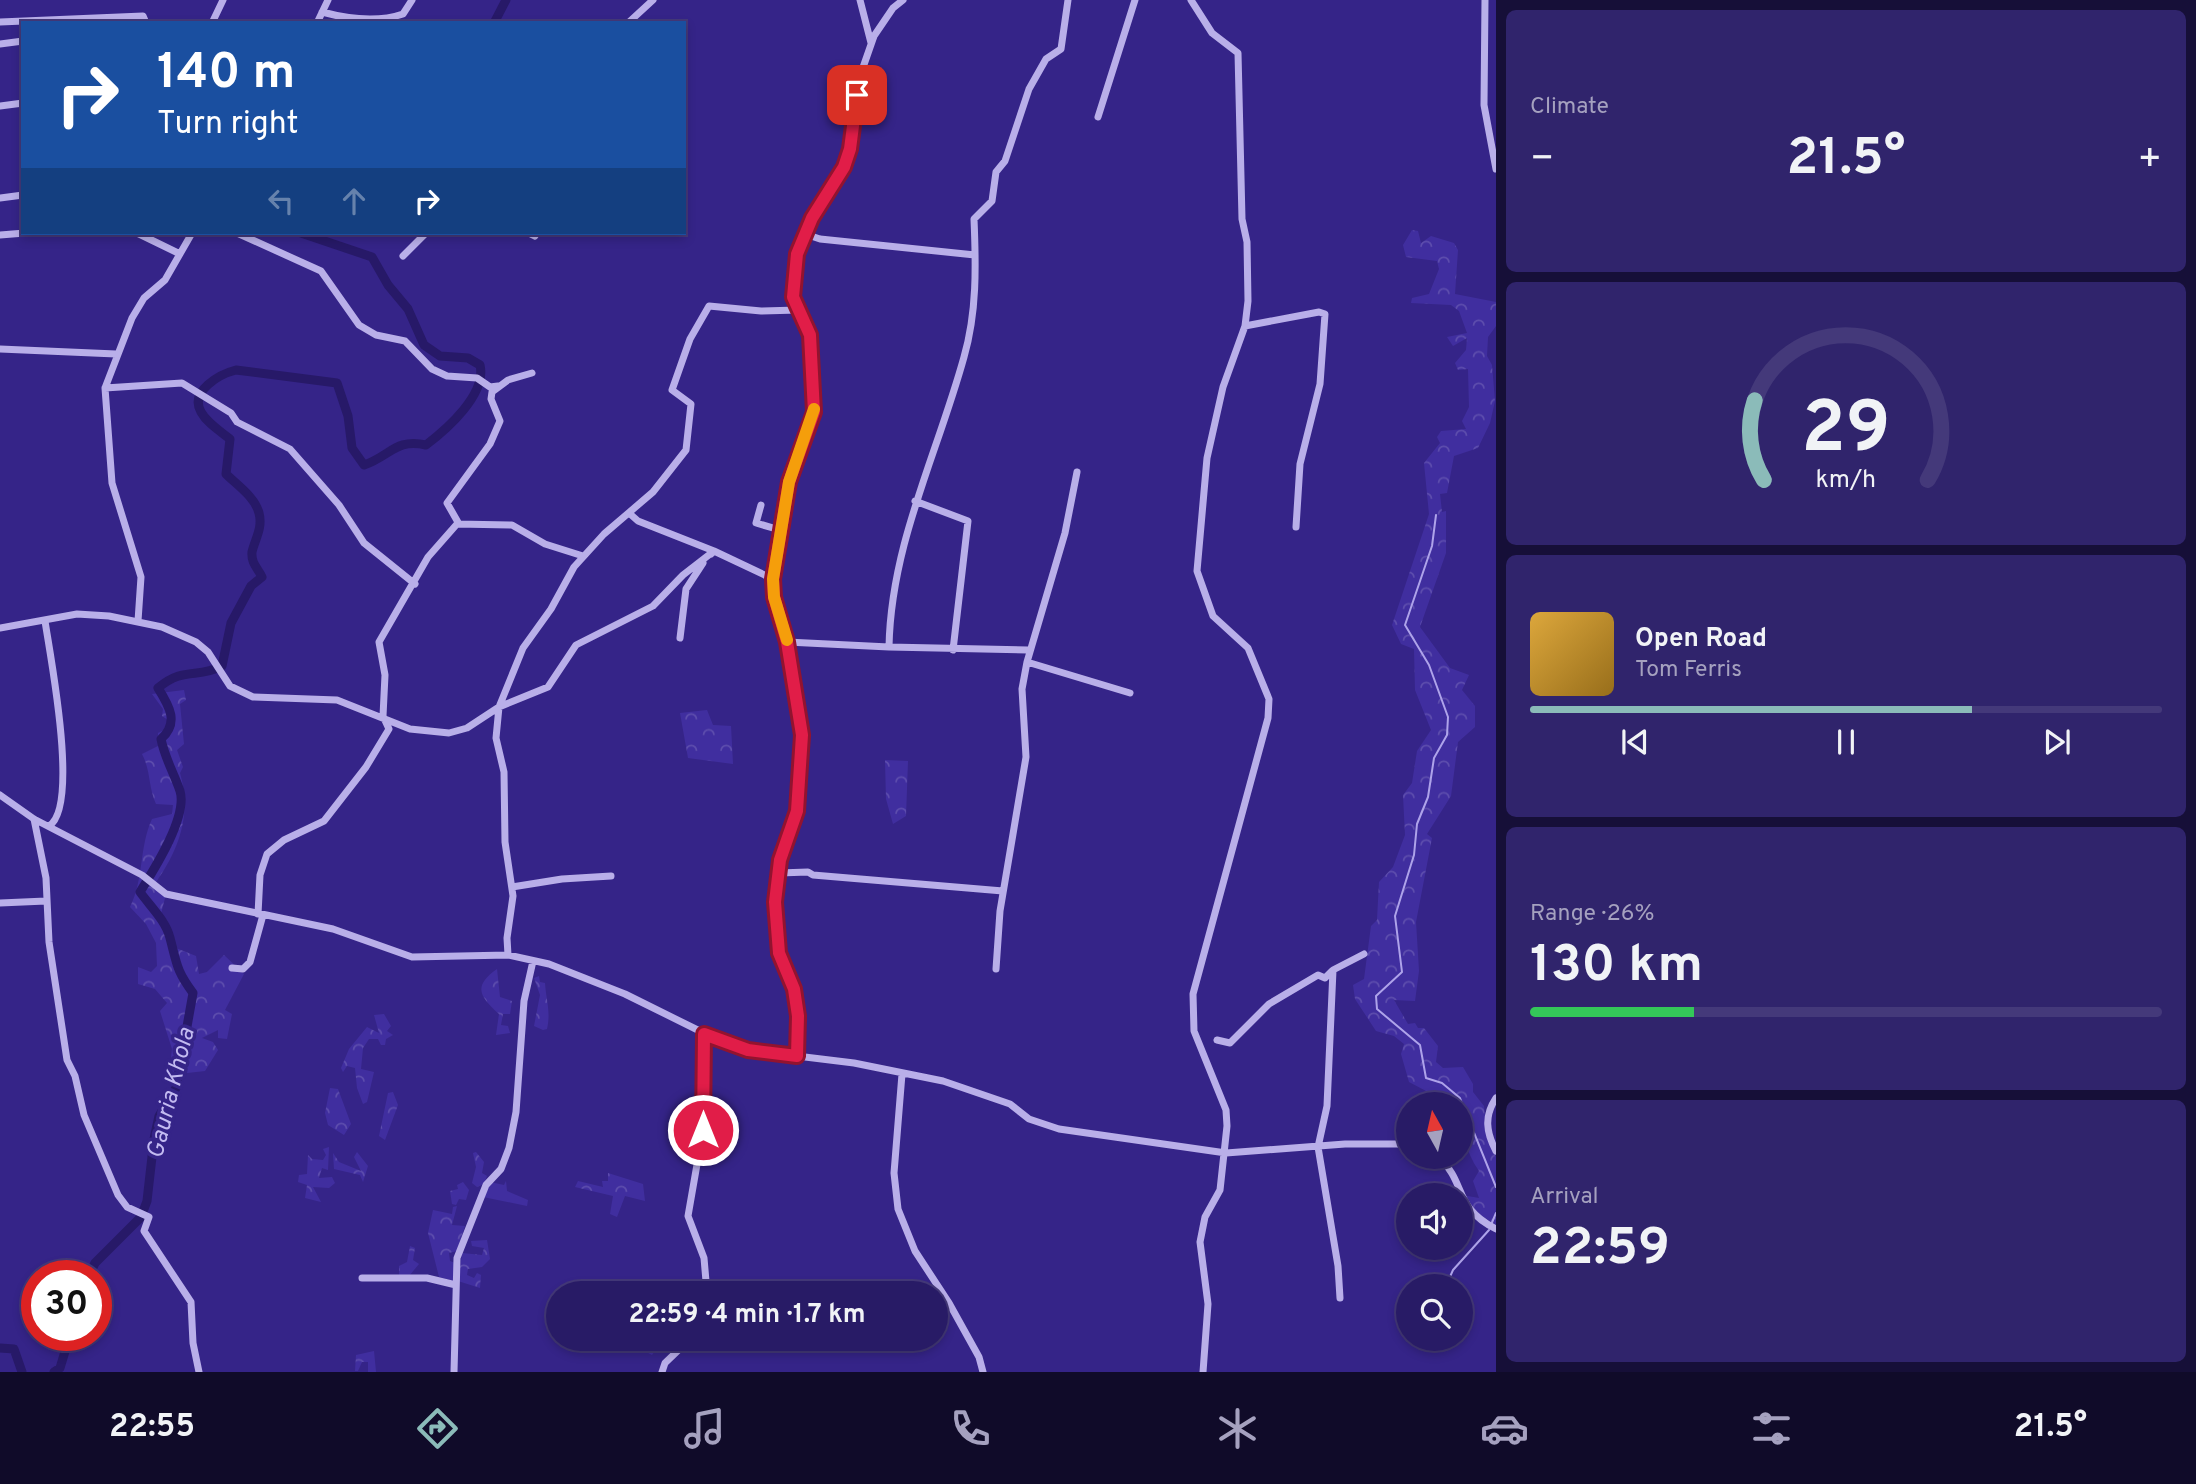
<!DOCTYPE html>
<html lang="en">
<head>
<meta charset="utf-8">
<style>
  body { margin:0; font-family:Overpass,sans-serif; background:#30246c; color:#f1f3f6; height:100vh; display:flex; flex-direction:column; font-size:26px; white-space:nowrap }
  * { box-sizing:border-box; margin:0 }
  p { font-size:23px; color:#a5a1bf }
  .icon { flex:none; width:38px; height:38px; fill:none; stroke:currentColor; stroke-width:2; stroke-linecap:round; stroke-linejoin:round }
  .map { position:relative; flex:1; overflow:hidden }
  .panel { display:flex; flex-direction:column; gap:10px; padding:10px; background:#160f38; width:700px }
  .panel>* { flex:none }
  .banner { position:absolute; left:21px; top:21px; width:665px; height:214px; border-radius:0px; box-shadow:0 4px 10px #0003,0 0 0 2px #44397a; background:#1a4fa0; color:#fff; overflow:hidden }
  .needle { width:46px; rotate:352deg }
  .buttons { position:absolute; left:1396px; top:1092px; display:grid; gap:14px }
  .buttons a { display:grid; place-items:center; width:77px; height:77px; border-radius:50%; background:#281b66; box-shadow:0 4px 10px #0003,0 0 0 2px #44397a; font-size:35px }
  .speed { position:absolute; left:21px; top:1260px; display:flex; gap:14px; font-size:35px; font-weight:700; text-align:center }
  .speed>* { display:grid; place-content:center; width:91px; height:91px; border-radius:50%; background:#281b66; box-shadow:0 4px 10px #0003,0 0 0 2px #44397a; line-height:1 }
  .speed .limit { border:10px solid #d22; background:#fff; color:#111 }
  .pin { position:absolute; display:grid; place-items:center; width:60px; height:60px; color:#fff; margin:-30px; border-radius:14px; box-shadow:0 4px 10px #0006 }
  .me { position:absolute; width:77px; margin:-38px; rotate:0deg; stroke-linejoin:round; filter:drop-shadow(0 0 5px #0008) }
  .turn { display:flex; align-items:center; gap:24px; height:147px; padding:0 21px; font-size:32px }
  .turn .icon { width:91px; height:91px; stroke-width:2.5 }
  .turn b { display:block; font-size:49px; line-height:60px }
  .lanes { display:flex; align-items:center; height:66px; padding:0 21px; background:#0003; justify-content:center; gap:35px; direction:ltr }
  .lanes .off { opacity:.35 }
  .big { font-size:52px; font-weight:700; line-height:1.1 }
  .panel .widget { flex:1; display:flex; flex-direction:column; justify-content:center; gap:10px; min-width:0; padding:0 24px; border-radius:10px; background:#30246c }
  .panel .dial { align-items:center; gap:0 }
  .dial svg { height:182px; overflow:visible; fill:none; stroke:#44397a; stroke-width:7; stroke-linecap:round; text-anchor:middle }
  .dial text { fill:#f1f3f6; stroke:none }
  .song { display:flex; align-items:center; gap:21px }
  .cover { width:84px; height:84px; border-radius:10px; background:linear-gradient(135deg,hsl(40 70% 55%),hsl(40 70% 35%)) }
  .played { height:7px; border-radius:4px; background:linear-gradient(90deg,#8bbbb9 70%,#44397a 70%) }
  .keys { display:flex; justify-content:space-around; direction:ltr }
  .heat { display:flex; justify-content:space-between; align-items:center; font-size:38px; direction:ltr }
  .charge { height:10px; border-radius:5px; background:linear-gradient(90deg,#34c759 26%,#44397a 0) }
  .trip { position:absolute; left:546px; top:1281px; width:402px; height:70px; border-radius:35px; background:#281b66; box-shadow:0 4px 10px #0003,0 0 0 2px #44397a; font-weight:700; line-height:70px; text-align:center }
  .dock { display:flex; height:112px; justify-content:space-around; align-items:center; background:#100b29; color:#a5a1bf }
  .dock .icon { width:49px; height:49px }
  .dock .active { color:#8bbbb9 }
  .dock b { font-size:32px; color:#f1f3f6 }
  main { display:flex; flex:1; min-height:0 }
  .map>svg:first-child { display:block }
  .forest { fill:url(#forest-crowns) }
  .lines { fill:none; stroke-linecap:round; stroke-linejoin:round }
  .stream { stroke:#aea3ea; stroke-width:2 }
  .river { stroke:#271968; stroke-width:9 }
  .minor { stroke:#b9afe9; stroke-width:7 }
  .route-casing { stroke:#92132f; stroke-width:18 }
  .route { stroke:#e11d48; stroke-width:12 }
  .slow { stroke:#f59e0b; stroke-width:12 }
  .labels { text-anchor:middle; stroke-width:7; stroke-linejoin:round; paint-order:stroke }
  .water-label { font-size:24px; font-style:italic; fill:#c3bbf1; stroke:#352488 }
</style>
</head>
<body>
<main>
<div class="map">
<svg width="1496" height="1372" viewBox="0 0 1496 1372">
  <defs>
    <pattern id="forest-crowns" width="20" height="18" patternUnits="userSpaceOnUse" patternTransform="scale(1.75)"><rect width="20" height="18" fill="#402e9f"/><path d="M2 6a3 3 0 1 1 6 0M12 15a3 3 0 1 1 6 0" fill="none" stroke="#5d4dad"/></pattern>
  </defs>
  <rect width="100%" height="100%" fill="#352488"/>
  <path class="forest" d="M1412,230L1418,231L1421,243L1431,236L1454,243L1458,250L1455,294L1496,302V326L1488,337L1487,356L1492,365L1495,401L1490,423L1478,448L1454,456L1447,493L1440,494L1442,512L1446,511V553L1420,627L1450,668L1469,675L1462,690L1475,706V727L1458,742L1451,796L1427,834L1432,838L1416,922L1419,971L1415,1001L1394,1000L1408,1024L1415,1023L1418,1028H1424L1438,1046L1436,1062L1443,1068L1463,1067L1473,1084V1092L1484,1106L1488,1141L1496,1157V1225L1473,1210L1461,1208V1195H1419L1416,1187L1479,1198L1473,1181L1479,1171C1465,1151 1461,1129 1461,1104H1451L1409,1082L1401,1054L1404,1044L1394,1036L1376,1031L1355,999L1353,985L1364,979L1371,926L1377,920L1379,882L1393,867L1405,835L1403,795L1412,783L1417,751L1431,730L1415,690L1414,649L1401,644L1392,625L1429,514L1424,463L1440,443L1437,437L1441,431L1466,429L1462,421L1469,407L1468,369L1458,370L1455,363L1466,350L1467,338L1453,346L1447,337L1467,333L1459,311L1451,305L1411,303L1412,298L1429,294L1439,269L1437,261L1406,257L1403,245Z
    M184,690L186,700L180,704L184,744L177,750L183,767L180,773C192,815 179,850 154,885L166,894L161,914L176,948L196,956L199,974L207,972L224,955L244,974L225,1010L232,1014L227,1039L218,1038V1030L202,1038L213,1042L218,1050L205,1071L169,1075L172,1049L160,1011L167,1003L155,989L138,984V967L151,972L157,966L156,943L146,924L130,907C144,880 139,847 152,819L172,814L173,805L156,804C148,786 151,771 142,754L158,746V733L166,729L168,720L162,716L163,709L152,694Z
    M707,710L713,725L731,726L733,764L688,758L680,713Z
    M885,760L908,761L906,816L893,824L886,799Z
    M497,969L500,997L512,1001L510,1014H503L501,1025L508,1026L510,1033L496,1035L499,1014C479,996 473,986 497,969Z
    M539,976L540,982L545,983C546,1000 551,1011 547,1029L543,1030L534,1026L540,995L534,978Z
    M384,1014L391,1026L387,1031L393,1035L386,1039L385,1045H381L378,1039H369L363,1048L361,1069L374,1072L367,1102L363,1104L357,1088L355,1068L347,1066L343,1072L341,1068L349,1049L367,1027L379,1033L374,1015Z
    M330,1088L338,1089L351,1124L344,1135L328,1125L325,1113Z
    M393,1092L398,1105L385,1140L379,1136L388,1093Z
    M329,1147L328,1170L322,1168L319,1178L332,1177L335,1183L329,1188L313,1187L321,1202L305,1198L307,1185L298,1182L299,1175L307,1174L308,1155L312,1159L323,1160L326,1155L323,1149Z
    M357,1152L368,1166L363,1182L360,1175L334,1169L333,1153L339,1162L361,1171L354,1157Z
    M476,1152L484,1162L482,1173L487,1176L484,1184L477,1187L472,1183L476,1167L473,1153Z
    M608,1173L643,1184L645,1201L625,1196L617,1217L610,1214L613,1196L575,1187L578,1181L603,1187L602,1181H608Z
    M506,1181L507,1191L528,1200L527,1206L483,1197L490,1182L504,1185Z
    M463,1182L469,1190L466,1200L459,1199L456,1205L452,1204L450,1191L458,1189L457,1185Z
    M457,1206L452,1225L465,1226L457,1251L449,1253L450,1261L455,1263L454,1281L439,1277L428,1233L433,1210L452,1214L453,1207Z
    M487,1240L490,1259L482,1267L468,1269L467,1275L474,1278L477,1273L481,1275L480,1288L458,1281L462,1253L482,1255L484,1248L472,1246L471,1241Z
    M410,1246L415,1248L413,1260L419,1264L409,1276L399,1275V1266L407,1262Z
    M622,1339L649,1343L656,1349L652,1355Z
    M374,1351L376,1372H368V1362H362L358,1371H355L356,1355Z"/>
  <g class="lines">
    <path class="stream" d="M1436,515L1432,546L1405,625L1429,665L1448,717L1447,735L1434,758L1428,797L1417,824L1414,855L1395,916L1402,972L1376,996L1377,1009L1420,1045L1426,1078L1442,1083L1460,1098L1496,1187
      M1491,1225L1496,1213
      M1449,1279L1453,1270L1489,1230"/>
    <path class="river" d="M494,23L506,0
      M89,1276L95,1263L141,1217L147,1201L154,1139L159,1116L176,1088L193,993C176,970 177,964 170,938C166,921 150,906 140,892C153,871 188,817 180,791C174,773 165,759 161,739C179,723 170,707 158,688C184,666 197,679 222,666L231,623L251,586L262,577C258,568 251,564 252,552C255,539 263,528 259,513C255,497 237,485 226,474L230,439C220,431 207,423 201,412C189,391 220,374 236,370L337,383L348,416L352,448L364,465C390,456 396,438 426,445C447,429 487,394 480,365L468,358L440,356L424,345L408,309L388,285L372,257L301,233
      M0,1348L14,1349L22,1372
      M54,1372L60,1368L70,1335"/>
    <path class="minor" d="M860,0L871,43
      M1191,0L1212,33L1238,53L1242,219L1247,242L1248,301L1245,326L1223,387L1207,458L1197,571L1213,616L1248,648L1269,699L1268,718L1193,994L1194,1031L1226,1110L1227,1126L1220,1190L1205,1217L1200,1242L1208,1304L1203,1372
      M1485,0L1484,105L1496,169
      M322,12C348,19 377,23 403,14L412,0
      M0,22L143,16L146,23
      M212,23L223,0
      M317,23L328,0
      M628,23L653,0
      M0,44L23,41
      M0,106L23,103
      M1098,117L1135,0
      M0,198L23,195
      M137,233L180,254
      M237,233L321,271L359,325L376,335L405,341L432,369L447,376L477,378L490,387L498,386
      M529,233L535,236
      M805,234L820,239L975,255
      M0,235L25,233
      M403,256L426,233
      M1245,326L1319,312L1325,314L1320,384L1300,464L1296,527
      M0,349L116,354
      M105,388L182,383L231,413L237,422L290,449L339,505L364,543L415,584
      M1077,472L1065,533L1027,662L1130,693
      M915,501L968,521L953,650
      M761,505L756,523L780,530
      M459,524L447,503L490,444L500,421L491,399L492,392L508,380L532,373
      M711,554L714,551L773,579
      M45,621C50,655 80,807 49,826
      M138,621L141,577L112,483L105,388L132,318L144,298L165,280L192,233
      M0,628L77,614L109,616L162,627L196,642L208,652L230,686L253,697L337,700L410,729L449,733L467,728L499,707L548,687L576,645L653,606L683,575L714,551L638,521L629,513
      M680,638L686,589L703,563
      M787,642L889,647C891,544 937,455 964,357C977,312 976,266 974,219L992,201L996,172L1005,161L1029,89L1046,59L1061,49L1068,0
      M889,647L1028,650
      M0,795L34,819L142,875L166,894L333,929L412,957L508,955L549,964L625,994L722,1042L748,1050L854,1063L943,1081L1010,1104L1029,1119L1059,1129L1226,1153L1345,1144H1409
      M34,819L46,878L49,942L67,1060L75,1076L84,1115L118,1195L127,1207L149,1217L144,1231L191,1302L193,1343L199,1372
      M779,873L808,872L813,875L1003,891
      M512,887L562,879L611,876
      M0,903L46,901
      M258,914L260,875L267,854L284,840L324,821L366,767L389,729L383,716L385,675L379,642L428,557L457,524L512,525L545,544L583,556
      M508,955L507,938L513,896L505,842L504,772L496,738L499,707L523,648L551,609L574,567L604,534L653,492L686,450L691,404L672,390L690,339L709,306L761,311L798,310
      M232,968L243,969L250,962L263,915
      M996,969L1000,911L1026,757L1022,689L1027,662
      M703,1034V1130L688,1216L704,1258L707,1293
      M1217,1040L1230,1043L1269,1004L1318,975L1325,978L1332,971
      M797,1056L798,1015L794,989L779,952L775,902L780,860L797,811L802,735L787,642L774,597L773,579L789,482L814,412L810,335L794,297L793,280L797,254L812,218L844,167L850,149L860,76L874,36L893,8L903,0
      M902,1074L894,1173L898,1209L915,1251L949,1303L979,1357L983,1372
      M1496,1098C1484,1116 1486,1132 1496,1151
      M1439,1157C1467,1184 1453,1207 1496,1229
      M362,1278H427L456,1285
      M1340,1298L1338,1266L1318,1147L1327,1106L1333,970L1364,954
      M454,1372L457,1258L486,1185L501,1169L509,1148L516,1112L524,1001L533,961
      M662,1372L665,1363L690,1339"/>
  </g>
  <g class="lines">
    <defs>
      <path id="route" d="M703,1130L704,1034L748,1050L797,1056L798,1016L794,989L779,953L775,902L780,860L797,811L802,735L787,642L774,597L773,579L789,482L814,412L810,335L793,297L797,254L812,218L844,167L850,149L857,95"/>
    </defs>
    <use href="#route" class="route-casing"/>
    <use href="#route" class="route"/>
    <path class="slow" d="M787,640L774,597L773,579L789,482L814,409"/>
  </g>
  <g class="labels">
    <g class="water-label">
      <text transform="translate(170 1093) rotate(-76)" y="8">Gauria Khola</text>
    </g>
  </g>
</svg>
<div class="buttons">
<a><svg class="needle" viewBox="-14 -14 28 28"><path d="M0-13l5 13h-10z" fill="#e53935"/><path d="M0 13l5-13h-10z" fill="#a5a1bf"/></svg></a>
<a><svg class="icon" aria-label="sound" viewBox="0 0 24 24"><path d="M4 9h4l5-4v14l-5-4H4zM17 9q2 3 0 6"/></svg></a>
<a><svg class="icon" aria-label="search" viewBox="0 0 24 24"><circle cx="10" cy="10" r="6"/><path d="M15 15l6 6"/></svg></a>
</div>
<div class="speed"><div class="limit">30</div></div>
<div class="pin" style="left:857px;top:95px;background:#d93025"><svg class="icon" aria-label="arrive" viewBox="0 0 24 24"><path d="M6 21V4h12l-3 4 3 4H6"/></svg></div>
<svg class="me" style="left:703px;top:1130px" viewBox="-20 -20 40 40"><circle r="17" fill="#e11d48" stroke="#fff" stroke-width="3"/><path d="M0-11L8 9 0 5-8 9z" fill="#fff"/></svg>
<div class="trip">22:59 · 4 min · 1.7 km</div>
<div class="banner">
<div class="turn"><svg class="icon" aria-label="right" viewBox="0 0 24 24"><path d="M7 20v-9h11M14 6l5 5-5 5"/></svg><div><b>140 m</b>Turn right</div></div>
<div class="lanes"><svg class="icon off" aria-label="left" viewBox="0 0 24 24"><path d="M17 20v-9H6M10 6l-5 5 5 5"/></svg><svg class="icon off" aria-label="ahead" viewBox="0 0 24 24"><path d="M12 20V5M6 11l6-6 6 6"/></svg><svg class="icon" aria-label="right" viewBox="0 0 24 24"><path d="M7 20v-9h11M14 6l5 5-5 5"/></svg></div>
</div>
</div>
<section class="panel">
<div class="widget"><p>Climate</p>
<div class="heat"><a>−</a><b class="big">21.5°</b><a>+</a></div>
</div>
<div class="widget dial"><svg viewBox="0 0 100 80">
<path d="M14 69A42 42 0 1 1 86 69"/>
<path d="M14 69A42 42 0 0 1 10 34" stroke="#8bbbb9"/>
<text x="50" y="56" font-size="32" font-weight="700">29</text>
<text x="50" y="72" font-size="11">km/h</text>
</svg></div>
<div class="widget">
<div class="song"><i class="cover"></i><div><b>Open Road</b><p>Tom Ferris</p></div></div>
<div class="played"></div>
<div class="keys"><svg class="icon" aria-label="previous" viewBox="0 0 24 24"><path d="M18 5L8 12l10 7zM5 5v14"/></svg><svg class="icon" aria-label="pause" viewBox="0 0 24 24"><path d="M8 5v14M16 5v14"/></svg><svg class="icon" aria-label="next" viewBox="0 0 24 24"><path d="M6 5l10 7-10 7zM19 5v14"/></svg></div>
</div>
<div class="widget"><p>Range · 26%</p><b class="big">130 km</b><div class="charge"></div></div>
<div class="widget"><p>Arrival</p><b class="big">22:59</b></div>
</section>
</main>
<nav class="dock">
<b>22:55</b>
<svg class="icon active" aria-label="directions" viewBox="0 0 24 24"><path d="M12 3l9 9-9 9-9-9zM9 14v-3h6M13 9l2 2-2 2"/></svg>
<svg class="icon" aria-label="music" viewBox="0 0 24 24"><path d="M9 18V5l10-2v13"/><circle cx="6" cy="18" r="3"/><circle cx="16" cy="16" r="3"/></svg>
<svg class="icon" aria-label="phone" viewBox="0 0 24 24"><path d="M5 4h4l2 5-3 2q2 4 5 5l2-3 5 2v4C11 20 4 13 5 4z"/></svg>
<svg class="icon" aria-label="climate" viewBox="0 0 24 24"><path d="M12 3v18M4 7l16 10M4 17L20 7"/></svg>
<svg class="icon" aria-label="car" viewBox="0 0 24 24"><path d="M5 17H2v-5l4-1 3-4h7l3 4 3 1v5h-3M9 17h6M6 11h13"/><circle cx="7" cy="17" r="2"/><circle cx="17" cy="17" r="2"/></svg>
<svg class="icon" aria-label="filters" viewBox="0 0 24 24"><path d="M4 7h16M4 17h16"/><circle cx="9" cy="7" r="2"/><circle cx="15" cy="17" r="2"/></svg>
<b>21.5°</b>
</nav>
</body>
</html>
